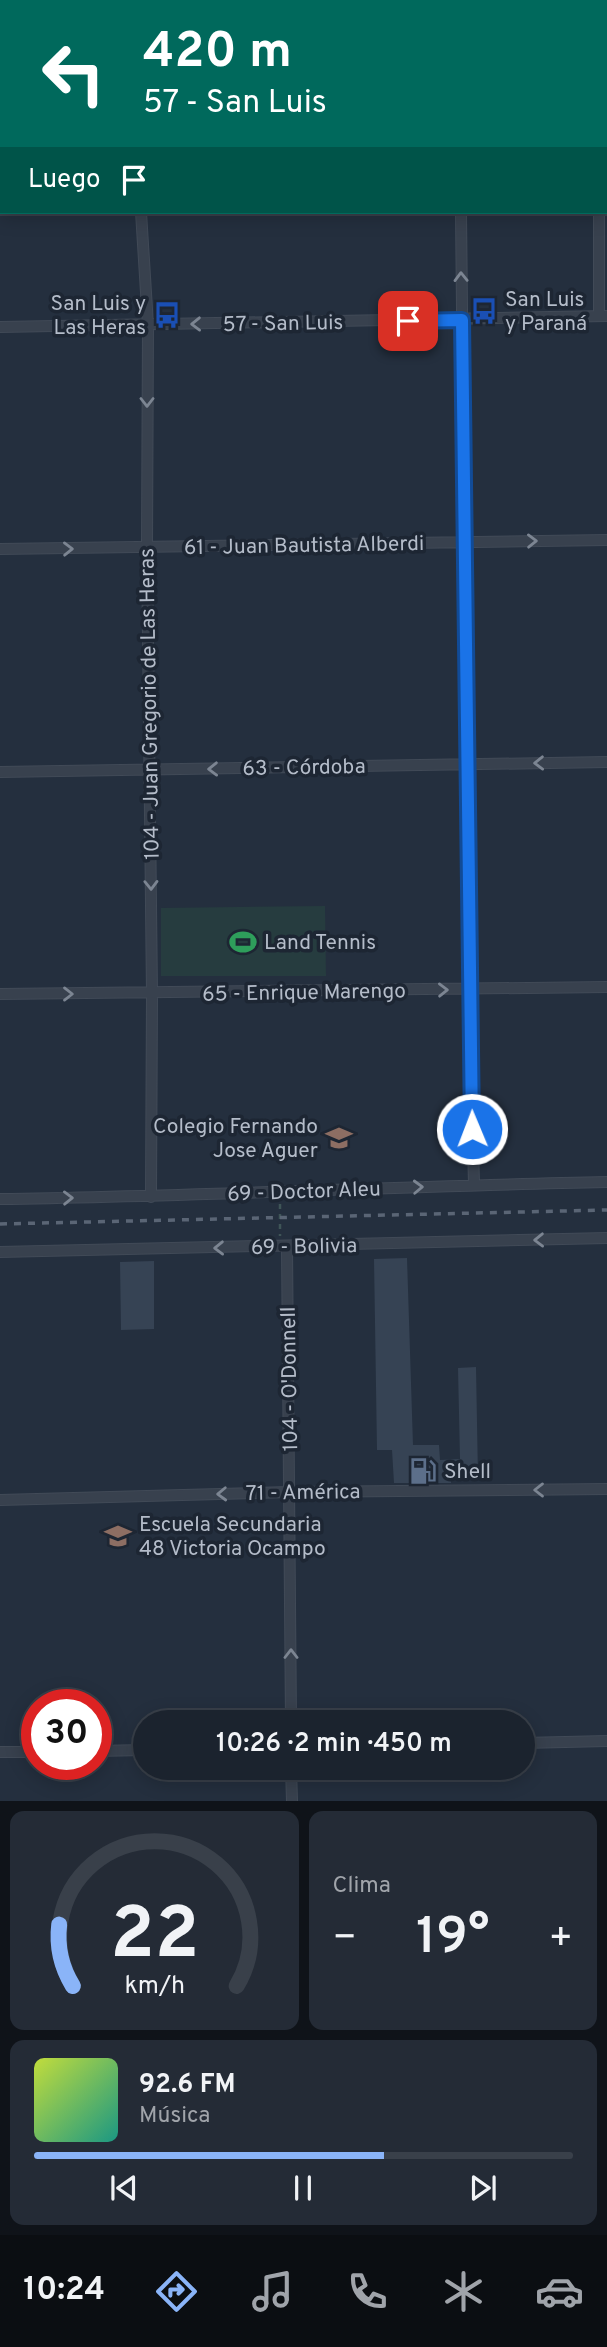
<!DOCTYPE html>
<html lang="es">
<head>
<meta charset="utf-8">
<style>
  body { margin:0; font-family:Overpass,sans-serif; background:#242b36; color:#f1f3f6; height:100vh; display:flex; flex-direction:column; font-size:26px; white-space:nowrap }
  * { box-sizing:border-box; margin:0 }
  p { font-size:23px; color:#a0a4aa }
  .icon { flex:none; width:38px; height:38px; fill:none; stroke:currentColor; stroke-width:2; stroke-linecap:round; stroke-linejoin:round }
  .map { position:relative; height:1801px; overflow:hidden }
  .sheet { display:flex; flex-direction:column; gap:10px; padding:10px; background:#0f1319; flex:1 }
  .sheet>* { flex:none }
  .top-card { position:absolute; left:0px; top:0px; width:607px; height:214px; box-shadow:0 4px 18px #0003,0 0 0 2px #39404a; background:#00695c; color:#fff; overflow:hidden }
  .speed { position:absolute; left:21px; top:1689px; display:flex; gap:14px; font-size:35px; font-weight:700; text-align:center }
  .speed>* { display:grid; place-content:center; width:91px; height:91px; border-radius:50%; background:#1b232e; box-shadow:0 4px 18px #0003,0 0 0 2px #39404a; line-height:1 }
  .speed .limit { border:10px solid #d22; background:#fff; color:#111 }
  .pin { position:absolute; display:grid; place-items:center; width:60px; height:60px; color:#fff; margin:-30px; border-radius:14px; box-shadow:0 4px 10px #0006 }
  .me { position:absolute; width:77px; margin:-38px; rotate:359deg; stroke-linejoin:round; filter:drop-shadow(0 0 5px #0008) }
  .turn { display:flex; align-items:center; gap:24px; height:147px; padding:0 28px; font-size:32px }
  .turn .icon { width:91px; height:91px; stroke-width:2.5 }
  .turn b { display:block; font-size:49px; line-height:60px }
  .then { display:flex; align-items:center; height:66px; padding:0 28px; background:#0003; gap:14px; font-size:26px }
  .big { font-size:52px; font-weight:600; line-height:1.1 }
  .sheet .tile { flex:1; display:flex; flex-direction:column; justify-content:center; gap:10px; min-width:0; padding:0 24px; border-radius:14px; background:#242b36 }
  .sheet .dial { align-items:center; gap:0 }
  .dial svg { height:182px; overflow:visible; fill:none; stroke:#39404a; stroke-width:7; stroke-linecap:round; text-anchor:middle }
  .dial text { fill:#f1f3f6; stroke:none }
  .song { display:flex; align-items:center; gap:21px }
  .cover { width:84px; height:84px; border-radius:10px; background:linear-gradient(135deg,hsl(70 70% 55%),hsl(170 70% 35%)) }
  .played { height:7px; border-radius:4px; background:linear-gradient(90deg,#8ab4f8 65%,#39404a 65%) }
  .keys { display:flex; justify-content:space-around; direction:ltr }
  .heat { display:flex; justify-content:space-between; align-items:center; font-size:38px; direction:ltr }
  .sheet .tiles { flex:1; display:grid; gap:10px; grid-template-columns:1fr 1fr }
  .tile:last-child { grid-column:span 2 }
  .trip { position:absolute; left:133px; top:1710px; width:402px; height:70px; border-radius:35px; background:#1b232e; box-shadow:0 4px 18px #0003,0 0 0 2px #39404a; font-weight:600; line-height:70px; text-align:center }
  .dock { display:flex; height:112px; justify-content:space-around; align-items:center; background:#0b0e12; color:#a0a4aa }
  .dock .icon { width:49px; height:49px }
  .dock .current { color:#8ab4f8 }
  .dock b { font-size:32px; color:#f1f3f6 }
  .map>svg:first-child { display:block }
  .green { fill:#263c3f }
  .building { fill:#364354 }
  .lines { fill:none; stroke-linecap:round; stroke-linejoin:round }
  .street-casing { stroke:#414a57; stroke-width:12 }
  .path { stroke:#3f5557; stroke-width:2.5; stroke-dasharray:5 5; stroke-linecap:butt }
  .street { stroke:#38414e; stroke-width:10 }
  .rail { stroke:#5a6575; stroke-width:3.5; stroke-dasharray:7 7; stroke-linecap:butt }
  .oneway { stroke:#7c8592 }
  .route-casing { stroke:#114b97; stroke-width:18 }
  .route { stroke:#1a73e8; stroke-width:12 }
  .labels { text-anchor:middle; stroke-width:7; stroke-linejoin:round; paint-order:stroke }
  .poi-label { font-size:21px; fill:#b4bcc9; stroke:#1d2633; text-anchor:start }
  .street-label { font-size:21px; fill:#b4bcc9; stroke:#1d2633 }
</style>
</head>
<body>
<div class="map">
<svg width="607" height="1801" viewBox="0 0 607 1801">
  <rect width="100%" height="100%" fill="#242f3e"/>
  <path class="green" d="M325,906L326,976H161V908Z"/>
  <path class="building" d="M407,1258L413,1445H439L440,1460L460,1459L458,1368L476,1367L478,1478L451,1479V1483H394L392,1450H377L374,1259Z
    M154,1261V1329L121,1330L120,1262Z"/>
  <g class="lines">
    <defs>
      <path id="street" d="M137,0V2
        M459,0V2
        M596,0V2
        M254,2L256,0
        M606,94H607
        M0,103H2
        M0,192L2,191
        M141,212L148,325L147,548L152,994L151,1197
        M461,212L469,989L474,1184
        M599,212V316
        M0,327L607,316
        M0,549L607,540
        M0,772L607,762
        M0,994L607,987
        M0,1199C202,1196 405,1186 607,1182
        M287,1246L291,1722
        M0,1252L607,1238
        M0,1500L290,1492L607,1489
        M523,1743L607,1741
        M96,1751L145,1750
        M0,1752H37
        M291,1768L292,1801"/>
    </defs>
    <use href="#street" class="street-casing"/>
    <path class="path" d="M280,1204V1236"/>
    <use href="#street" class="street"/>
    <path class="rail" d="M0,1224L607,1210"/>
  </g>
  <defs><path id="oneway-chevron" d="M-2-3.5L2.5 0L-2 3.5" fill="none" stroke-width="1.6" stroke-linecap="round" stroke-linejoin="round" transform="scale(1.75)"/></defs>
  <g class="oneway">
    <use href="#oneway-chevron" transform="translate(461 277) rotate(-91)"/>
    <use href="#oneway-chevron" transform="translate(196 324) rotate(179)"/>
    <use href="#oneway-chevron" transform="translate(147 402) rotate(90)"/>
    <use href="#oneway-chevron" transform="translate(532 541) rotate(-1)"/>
    <use href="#oneway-chevron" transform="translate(68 549) rotate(-1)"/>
    <use href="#oneway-chevron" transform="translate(539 763) rotate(179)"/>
    <use href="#oneway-chevron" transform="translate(213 769) rotate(179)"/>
    <use href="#oneway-chevron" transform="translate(151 885) rotate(89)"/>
    <use href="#oneway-chevron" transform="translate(443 990) rotate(-1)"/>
    <use href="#oneway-chevron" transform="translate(68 994)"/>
    <use href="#oneway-chevron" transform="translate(418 1187) rotate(-2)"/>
    <use href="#oneway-chevron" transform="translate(68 1198) rotate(-1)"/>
    <use href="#oneway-chevron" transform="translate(539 1240) rotate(179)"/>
    <use href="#oneway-chevron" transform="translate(219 1248) rotate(179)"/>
    <use href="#oneway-chevron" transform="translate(539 1490) rotate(180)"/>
    <use href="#oneway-chevron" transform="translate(222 1494) rotate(178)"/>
    <use href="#oneway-chevron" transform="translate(291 1654) rotate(-90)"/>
  </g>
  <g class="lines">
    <defs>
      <path id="route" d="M408,321L462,320L472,1129"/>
    </defs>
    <use href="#route" class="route-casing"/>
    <use href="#route" class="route"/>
  </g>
  <defs>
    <symbol id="bus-bare" viewBox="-9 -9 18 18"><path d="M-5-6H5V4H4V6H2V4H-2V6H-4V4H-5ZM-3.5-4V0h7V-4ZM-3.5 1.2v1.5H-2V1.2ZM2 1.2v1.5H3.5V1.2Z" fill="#1a4fb4" stroke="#1d2633" stroke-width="2.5" paint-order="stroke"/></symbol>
    <symbol id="stadium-bare" viewBox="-9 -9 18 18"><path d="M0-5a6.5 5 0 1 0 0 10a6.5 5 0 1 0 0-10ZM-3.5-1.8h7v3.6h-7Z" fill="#2e9e5b" stroke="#1d2633" stroke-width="2.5" paint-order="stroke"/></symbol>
    <symbol id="school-bare" viewBox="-9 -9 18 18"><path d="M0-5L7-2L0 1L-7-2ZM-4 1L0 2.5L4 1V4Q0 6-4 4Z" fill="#8d6e63" stroke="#1d2633" stroke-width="2.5" paint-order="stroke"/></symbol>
    <symbol id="fuel-bare" viewBox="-9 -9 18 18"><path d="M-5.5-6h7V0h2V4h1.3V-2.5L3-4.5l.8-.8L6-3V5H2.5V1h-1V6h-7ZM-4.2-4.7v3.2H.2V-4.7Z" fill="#5c6f8a" stroke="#1d2633" stroke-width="2.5" paint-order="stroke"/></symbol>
  </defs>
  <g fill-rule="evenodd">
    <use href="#bus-bare" x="465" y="292" width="38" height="38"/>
    <use href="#bus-bare" x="148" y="296" width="38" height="38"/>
    <use href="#stadium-bare" x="224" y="923" width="38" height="38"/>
    <use href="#school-bare" x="320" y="1119" width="38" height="38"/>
    <use href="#fuel-bare" x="404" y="1452" width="38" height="38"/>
    <use href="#school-bare" x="99" y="1517" width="38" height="38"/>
  </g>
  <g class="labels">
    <g class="poi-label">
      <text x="505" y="306">San Luis<tspan x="505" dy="24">y Paraná</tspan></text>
      <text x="146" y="310" text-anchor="end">San Luis y<tspan x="146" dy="24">Las Heras</tspan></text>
      <text x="264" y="949">Land Tennis</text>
      <text x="318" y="1133" text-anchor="end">Colegio Fernando<tspan x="318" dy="24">Jose Aguer</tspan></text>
      <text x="444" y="1478">Shell</text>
      <text x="139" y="1531">Escuela Secundaria<tspan x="139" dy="24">48 Victoria Ocampo</tspan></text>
    </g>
    <g class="street-label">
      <text transform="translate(283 323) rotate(-1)" y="7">57 - San Luis</text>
      <text transform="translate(304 545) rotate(-1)" y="7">61 - Juan Bautista Alberdi</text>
      <text transform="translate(149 704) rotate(-91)" y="7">104 - Juan Gregorio de Las Heras</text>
      <text transform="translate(304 767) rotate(-1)" y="7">63 - Córdoba</text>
      <text transform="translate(304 992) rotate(-1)" y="7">65 - Enrique Marengo</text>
      <text transform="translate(304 1191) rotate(-2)" y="7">69 - Doctor Aleu</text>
      <text transform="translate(304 1246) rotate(-1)" y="7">69 - Bolivia</text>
      <text transform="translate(289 1379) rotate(-91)" y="7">104 - O'Donnell</text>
      <text transform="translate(303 1492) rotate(-1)" y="7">71 - América</text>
    </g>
  </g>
</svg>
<div class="speed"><div class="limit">30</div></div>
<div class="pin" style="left:408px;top:321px;background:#d93025"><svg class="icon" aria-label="arrive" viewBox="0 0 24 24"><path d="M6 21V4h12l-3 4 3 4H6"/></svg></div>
<svg class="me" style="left:472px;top:1129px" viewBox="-20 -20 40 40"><circle r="17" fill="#1a73e8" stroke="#fff" stroke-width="3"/><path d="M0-11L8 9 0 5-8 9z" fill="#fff"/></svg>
<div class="trip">10:26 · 2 min · 450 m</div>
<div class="top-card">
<div class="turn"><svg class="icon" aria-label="left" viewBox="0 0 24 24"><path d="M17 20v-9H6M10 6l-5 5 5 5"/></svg><div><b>420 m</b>57 - San Luis</div></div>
<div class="then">Luego<svg class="icon" aria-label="arrive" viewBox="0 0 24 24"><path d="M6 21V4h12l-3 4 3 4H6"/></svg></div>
</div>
</div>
<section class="sheet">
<div class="tiles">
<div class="tile dial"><svg viewBox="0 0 100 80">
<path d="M14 69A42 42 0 1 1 86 69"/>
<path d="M14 69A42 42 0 0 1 8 42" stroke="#8ab4f8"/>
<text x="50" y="56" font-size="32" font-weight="700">22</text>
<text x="50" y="72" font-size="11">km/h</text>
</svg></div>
<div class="tile"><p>Clima</p>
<div class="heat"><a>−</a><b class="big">19°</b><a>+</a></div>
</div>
<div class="tile">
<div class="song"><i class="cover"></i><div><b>92.6 FM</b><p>Música</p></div></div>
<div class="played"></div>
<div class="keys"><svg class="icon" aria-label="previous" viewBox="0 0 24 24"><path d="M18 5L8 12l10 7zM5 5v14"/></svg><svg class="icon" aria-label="pause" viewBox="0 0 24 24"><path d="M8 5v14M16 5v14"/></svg><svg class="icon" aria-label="next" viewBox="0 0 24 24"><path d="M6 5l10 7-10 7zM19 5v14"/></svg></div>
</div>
</div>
</section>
<nav class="dock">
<b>10:24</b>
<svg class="icon current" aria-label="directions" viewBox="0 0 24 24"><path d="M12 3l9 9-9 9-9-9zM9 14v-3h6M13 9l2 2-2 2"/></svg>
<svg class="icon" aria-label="music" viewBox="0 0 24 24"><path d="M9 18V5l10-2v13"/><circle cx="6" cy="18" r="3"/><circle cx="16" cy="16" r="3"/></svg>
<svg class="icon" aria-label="phone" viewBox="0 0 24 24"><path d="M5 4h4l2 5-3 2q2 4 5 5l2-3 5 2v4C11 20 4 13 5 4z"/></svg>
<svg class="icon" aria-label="climate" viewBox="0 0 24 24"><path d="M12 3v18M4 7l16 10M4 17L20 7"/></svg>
<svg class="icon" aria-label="car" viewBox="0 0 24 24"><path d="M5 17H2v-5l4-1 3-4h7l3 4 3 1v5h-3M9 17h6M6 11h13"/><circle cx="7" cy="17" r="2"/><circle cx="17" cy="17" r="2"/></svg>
</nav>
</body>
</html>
